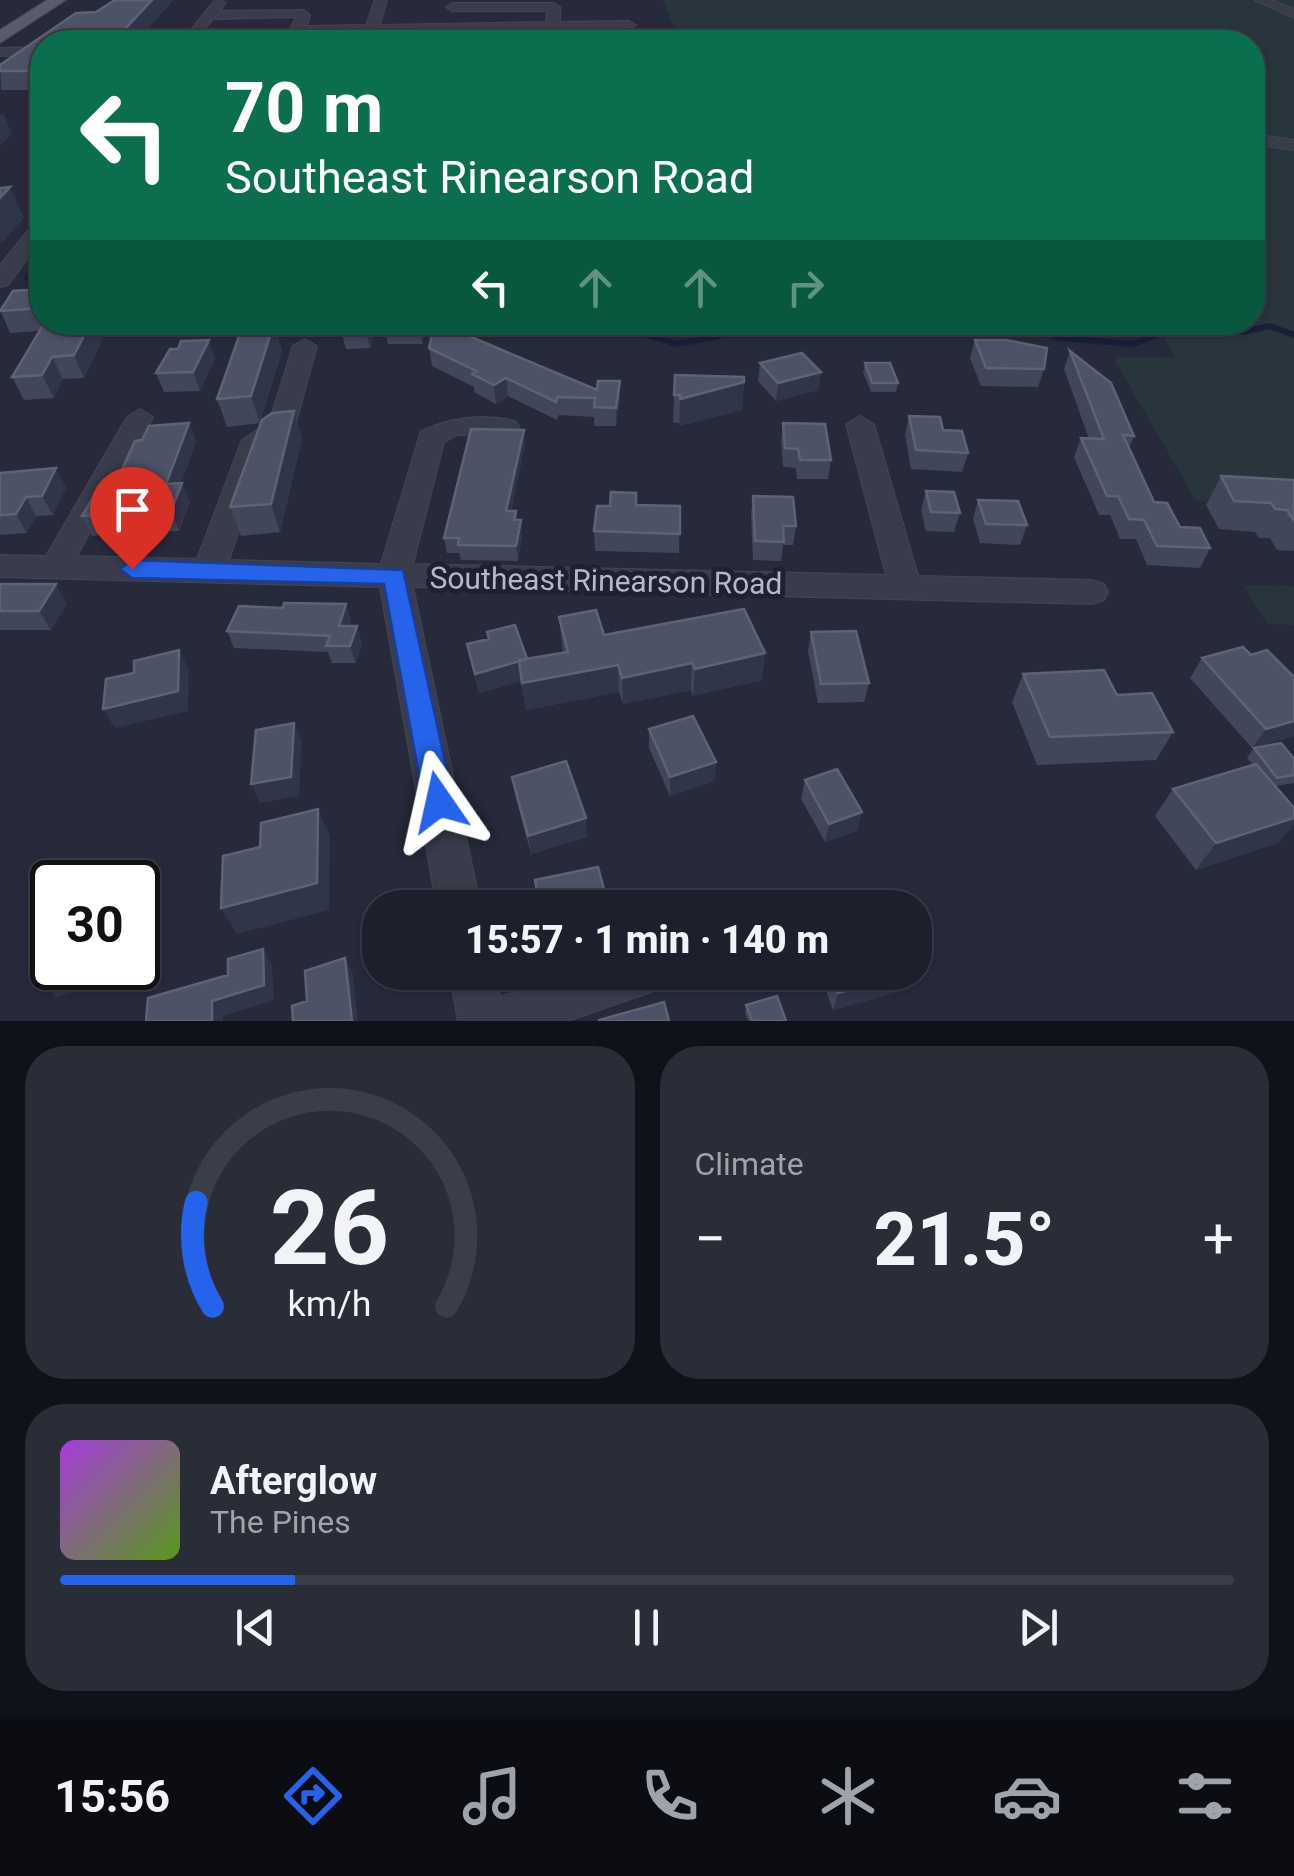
<!DOCTYPE html>
<html lang="en">
<head>
<meta charset="utf-8">
<style>
  body { margin:0; font-family:Roboto,sans-serif; background:#292d38; color:#f1f3f6; height:100vh; display:flex; flex-direction:column; font-size:38px; white-space:nowrap }
  * { box-sizing:border-box; margin:0 }
  p { font-size:32px; color:#a0a3a9 }
  .icon { flex:none; width:55px; height:55px; fill:none; stroke:currentColor; stroke-width:2; stroke-linecap:round; stroke-linejoin:round }
  .map { position:relative; height:1021px; overflow:hidden }
  .details { display:flex; flex-direction:column; gap:25px; padding:25px; background:#0f1218; flex:1 }
  .details>* { flex:none }
  .top-card { position:absolute; left:30px; top:30px; width:1235px; height:305px; border-radius:40px; box-shadow:0 2px 8px #0004,0 0 0 2px #3a3e48; background:#0b6e4f; color:#fff; overflow:hidden }
  .speed { position:absolute; left:30px; top:860px; display:flex; gap:20px; font-size:50px; font-weight:700; text-align:center }
  .speed>* { display:grid; place-content:center; width:130px; height:130px; border-radius:50%; background:#1c202c; box-shadow:0 2px 8px #0004,0 0 0 2px #3a3e48; line-height:1 }
  .speed .limit { border:5px solid #111; border-radius:15px; background:#fff; color:#111 }
  .pin { position:absolute; display:grid; place-items:center; width:85px; height:85px; color:#fff; margin:-102px -42px; border-radius:50% 50% 50% 0; rotate:-45deg; box-shadow:0 0 10px #0007 }
  .pin .icon { rotate:45deg }
  .me { position:absolute; width:110px; margin:-55px; rotate:349deg; stroke-linejoin:round; filter:drop-shadow(0 0 8px #0008) }
  .turn { display:flex; align-items:center; gap:35px; height:210px; padding:0 30px; font-size:45px }
  .turn .icon { width:130px; height:130px; stroke-width:2.5 }
  .turn b { display:block; font-size:70px; line-height:85px }
  .lanes { display:flex; align-items:center; height:95px; padding:0 30px; background:#0003; justify-content:center; gap:50px; direction:ltr }
  .lanes .off { opacity:.35 }
  .big { font-size:75px; font-weight:800; line-height:1.1 }
  .details .tile { flex:1; display:flex; flex-direction:column; justify-content:center; gap:15px; min-width:0; padding:0 35px; border-radius:40px; background:#292d38 }
  .details .dial { align-items:center; gap:0 }
  .dial svg { height:260px; overflow:visible; fill:none; stroke:#3a3e48; stroke-width:7; stroke-linecap:round; text-anchor:middle }
  .dial text { fill:#f1f3f6; stroke:none }
  .song { display:flex; align-items:center; gap:30px }
  .cover { width:120px; height:120px; border-radius:15px; background:linear-gradient(135deg,hsl(280 70% 55%),hsl(90 70% 35%)) }
  .played { height:10px; border-radius:5px; background:linear-gradient(90deg,#2563eb 20%,#3a3e48 20%) }
  .keys { display:flex; justify-content:space-around; direction:ltr }
  .heat { display:flex; justify-content:space-between; align-items:center; font-size:55px; direction:ltr }
  .details .tiles { flex:1; display:grid; gap:25px; grid-template-columns:1fr 1fr }
  .tile:last-child { grid-column:span 2 }
  .trip { position:absolute; left:362px; top:890px; width:570px; height:100px; border-radius:40px; background:#1c202c; box-shadow:0 2px 8px #0004,0 0 0 2px #3a3e48; font-weight:800; line-height:100px; text-align:center }
  .tab-bar { display:flex; height:160px; justify-content:space-around; align-items:center; background:#0b0d12; color:#a0a3a9 }
  .tab-bar .icon { width:70px; height:70px }
  .tab-bar .selected { color:#2563eb }
  .tab-bar b { font-size:45px; color:#f1f3f6 }
  .map>svg:first-child { display:block }
  .green { fill:#28353c }
  .lines { fill:none; stroke-linecap:round; stroke-linejoin:round }
  .stream { stroke:#1a1f38; stroke-width:6 }
  .minor-casing { stroke:#424654; stroke-width:2 }
  .major-casing { stroke:#424654; stroke-width:2 }
  .minor { fill:#393d4b; fill-rule:evenodd }
  .major { fill:#585b6b; fill-rule:evenodd }
  .wall { fill:#41465a }
  .shaded-wall { fill:#313549 }
  .building { fill:#4d5266; stroke:#5e6275; stroke-width:2.5 }
  .route { fill:#2563eb; stroke:#184099; stroke-width:2.5 }
  .labels { text-anchor:middle; stroke-width:10; stroke-linejoin:round; paint-order:stroke }
  .street-label { font-size:30px; fill:#b5b8c7; stroke:#1e2230 }
</style>
</head>
<body>
<div class="map">
<svg width="1294" height="1021" viewBox="0 0 1294 1021">
  <rect width="100%" height="100%" fill="#262a3b"/>
  <path class="green" d="M663,0H1294V504L1196,501L1113,357L1177,358L1154,323L1252,322V42H680Z
    M1243,585L1294,586V625L1267,624Z"/>
  <g class="lines">
    <path class="stream" d="M27,278L42,276
      M583,322L621,327L677,344L718,336L753,322
      M1025,322L1059,338L1133,344L1169,330L1196,326L1243,332L1270,326L1294,335"/>
    <defs>
      <path id="minor" d="M215,0L226,2L220,11L304,10L310,15L307,26L366,25L375,0H387L380,25L546,22L547,11H452L446,7L452,3H554L560,7V22L629,21L636,25L629,29L305,34L291,27L296,17L213,19L195,42H181Z
        M1255,0H1272L1294,9V18Z
        M42,47V55L0,56V48Z
        M1252,134L1294,140V150L1252,144Z
        M42,220V239L8,285L0,287V265L35,222Z
        M305,339L317,346L295,426L268,445L229,560L381,564L421,431C450,418 483,413 515,421L519,427L515,433L457,435L444,442L413,564L886,575L846,424L860,416L874,424L918,576L1092,580L1104,584L1108,592L1104,600L1092,604L413,587L481,908H437L380,587L0,577V555L46,556L127,417L140,409L153,417L77,556L197,559L242,440L269,422L293,346Z
        M449,972H495L500,997L574,972H669L662,988L568,1021H458Z"/>
      <path id="major" d="M47,0H66L0,43V30Z"/>
    </defs>
    <use href="#minor" class="minor-casing"/>
    <use href="#major" class="major-casing"/>
    <use href="#minor" class="minor"/>
    <use href="#major" class="major"/>
  </g>
  <path class="wall" d="M173,0L136,42H42V90H1L0,65L96,12Z
    M42,289V322H111L84,378L63,379L54,398L24,400L12,377L40,331L10,333L0,309Z
    M344,322H375L376,328L370,348L346,349L341,331Z
    M427,325L422,344H388L384,327Z
    M458,326L459,332L620,400L616,426H594V417L559,415L557,420L508,396L496,404L474,392V387L432,366L429,348Z
    M975,340L1044,369L1038,387L981,386L970,358Z
    M178,349L215,358L200,391L164,392L156,373Z
    M282,350L260,423L227,427L217,399Z
    M1070,351L1134,436L1129,448L1154,502L1180,527L1210,548L1200,568L1147,565L1136,539H1120L1110,515H1099L1074,457L1081,438L1089,439L1064,369Z
    M760,363L821,372L818,390L776,401L758,381Z
    M865,363L898,383L896,392H871L863,372Z
    M675,375L744,382L742,410L679,426V423L673,422Z
    M294,411L302,439L280,532L241,536L230,507Z
    M909,416L943,430L968,453L962,472L911,469L905,434Z
    M189,423L196,442L181,483L190,502L179,531L147,532L145,538L114,540L112,534L92,536L82,516L114,487L142,440Z
    M783,423L831,460L828,479H797L796,468L783,467L781,441Z
    M525,444L511,511H516L517,520L522,535L518,561L461,560L459,553H447L444,538Z
    M0,473L66,487L53,515L36,516L27,533L0,535Z
    M1221,476L1294,480V551L1277,550L1270,538H1259L1255,532L1219,529L1206,505Z
    M926,491L960,513L954,532L926,531L921,510Z
    M753,496L796,526L793,545H783L781,561L753,560L751,515Z
    M978,500L1027,525L1020,545L980,543L973,519Z
    M637,505L680,506L679,553L595,551L594,531Z
    M0,584L67,603L51,630H0Z
    M346,604L351,621L350,626L362,643L356,663H332L328,652L234,648L227,631L283,608Z
    M559,617L604,635L765,653L762,680L693,696L691,690L623,704L619,692L526,710L521,681L479,693L467,644L488,639L487,632L527,659L563,652Z
    M811,632L869,683L864,702L818,703L808,651Z
    M1251,655L1294,677V736L1252,748L1190,678L1202,658Z
    M1023,674L1117,695L1173,732L1156,760L1037,765L1012,702Z
    M649,729L716,762L714,781L670,796L649,748Z
    M1254,748L1294,759V783L1275,786L1294,808V824L1278,843L1196,870L1155,816L1173,789L1253,765L1247,758Z
    M512,777L587,837L531,854L515,795Z
    M805,780L857,831L825,842L801,799Z
    M819,972H912L905,990L833,1010Z
    M746,1005L786,1021H748L745,1013Z"/>
  <path class="shaded-wall" d="M152,0H173L136,42H113Z
    M3,112L12,134L0,146V115Z
    M10,187L24,218L2,243L0,240V198Z
    M91,322H111L84,378L74,355Z
    M369,322H375L376,328L370,348L366,330Z
    M420,322H426L427,325L422,344Z
    M274,323L282,350L260,423L251,396Z
    M209,340L215,358L200,391L193,372Z
    M52,357L63,379L54,398L42,375Z
    M821,372L818,390L776,401L778,383Z
    M506,378L508,396L496,404L494,385Z
    M620,381V400L616,426V408Z
    M744,382L742,410L679,426L680,399Z
    M294,411L302,439L280,532L271,504Z
    M189,423L196,442L174,503L166,484Z
    M524,430L525,444L508,526L506,511Z
    M56,468L66,487L53,515L42,496Z
    M182,483L190,502L179,531L171,511Z
    M26,497L36,516L27,533L16,514Z
    M138,513L147,532L145,538L136,519Z
    M521,520L522,535L518,561L516,546Z
    M56,584L67,603L51,630L39,611Z
    M346,604L351,621L344,642L339,626Z
    M357,626L362,643L356,663L350,646Z
    M179,650L189,670L188,711L115,728L103,709Z
    M765,653L762,680L693,696L695,669Z
    M519,662L521,681L479,693L475,674Z
    M692,663L691,690L623,704L622,678Z
    M618,665L619,692L526,710L522,683Z
    M1294,721V736L1252,748L1266,729Z
    M294,723L302,742L299,796L260,803L251,784Z
    M716,762L714,781L670,796V777Z
    M318,809L330,836L329,910L237,934L221,908Z
    M862,812L857,831L825,842L829,824Z
    M586,818L587,837L531,854L528,836Z
    M1294,818V824L1278,843L1196,870L1216,843Z
    M263,949L272,965L274,1000L223,1016V1021H212V1001Z
    M345,958L353,975L358,1021H352Z
    M84,968H102L99,987L56,997L40,981Z
    M912,973L905,990L833,1010L838,993Z"/>
  <path class="building" d="M115,0H152L113,42H42V71H0V65L76,13L96,12Z
    M436,40L446,42H355Z
    M10,187L0,198V188Z
    M42,289V308L0,311L13,291Z
    M45,322H91L74,355L52,357L42,375L12,377Z
    M344,322H369L366,330L341,331Z
    M386,322H420L419,326L384,327Z
    M274,323L251,396L217,399L243,325Z
    M434,326H458L457,331L597,390L598,381H620L616,408L594,407L595,398L557,397L556,402L506,378L494,385L472,374L476,371L429,348Z
    M209,340L193,372L156,373L170,349H178L181,341Z
    M975,340H1006L1047,348L1044,369L986,368Z
    M1070,351L1111,383L1134,436L1123,435L1154,502L1167,503L1180,527L1200,528L1210,548L1157,546L1144,520L1129,519L1118,496H1107L1081,438L1104,439Z
    M802,353L821,372L778,383L760,363Z
    M865,363H890L898,383H872Z
    M675,375L744,377V382L680,399V395H674Z
    M294,411L271,504L230,507L262,420L272,413Z
    M909,416L940,417L943,430L962,431L968,453L916,450Z
    M189,423L166,484L182,483L171,511L138,513L136,519L105,521L107,515L82,516L99,488L114,487L135,441L142,440L149,426Z
    M783,423L825,424L831,460H800L798,449L785,448Z
    M471,429L524,430L506,511H516L514,520H521L516,546L458,545L459,538H444Z
    M56,468L42,496L26,497L16,514L0,515V473Z
    M1221,476L1294,480V521L1287,510L1275,509L1271,503L1234,501Z
    M926,491L954,492L960,513L931,512Z
    M611,492L636,493V505L680,506V534L594,531L597,506H610Z
    M753,496L793,497L796,526H783L784,542L755,541Z
    M978,500L1018,501L1027,525L986,524Z
    M0,584H56L39,611H0Z
    M284,603L346,604L339,626H357L350,646H326L330,636L227,631L239,606L283,608Z
    M744,609L765,653L695,669L692,663L622,678L618,665L522,683L519,660L568,652L559,617L596,610L604,635Z
    M515,625L527,659L475,674L467,644L489,639L487,632Z
    M856,631L869,683L821,684L811,632Z
    M1243,647L1251,655L1267,650L1294,677V721L1266,729L1202,658Z
    M179,650L178,691L103,709L106,679L134,673V661Z
    M1104,670L1117,695L1152,693L1173,732L1050,737L1023,674Z
    M693,716L716,762L670,777L649,729Z
    M294,723L291,777L251,784L256,730Z
    M1281,743L1294,759V775L1277,778L1254,748Z
    M566,761L586,818L528,836L512,777Z
    M1256,764L1294,808V818L1216,843L1173,789Z
    M837,769L862,812L829,824L805,780Z
    M318,809L317,883L221,908L223,856L260,847L261,823Z
    M598,867L609,908H540L535,880Z
    M877,892L884,908H814Z
    M51,927L52,968H84V970L40,981Z
    M263,949L264,985L212,1001V1021H146L148,998L228,975V959Z
    M345,958L352,1021H293L292,1006L307,1001L305,971Z
    M830,972H912V973L838,993Z
    M777,996L786,1021H752L746,1005Z
    M664,1002L669,1021H599V1020Z"/>
  <path class="route" d="M132,560L403,570L454,802L449,811L439,815L428,811L424,802L384,584L132,578L120,569Z"/>
  <g class="labels">
    <g class="street-label">
      <text transform="translate(606 581) rotate(1)" y="10">Southeast Rinearson Road</text>
    </g>
  </g>
</svg>
<div class="speed"><div class="limit">30</div></div>
<div class="pin" style="left:132px;top:569px;background:#d93025"><svg class="icon" aria-label="arrive" viewBox="0 0 24 24"><path d="M6 21V4h12l-3 4 3 4H6"/></svg></div>
<svg class="me" style="left:439px;top:802px" viewBox="-20 -20 40 40"><path d="M0-17L14 15 0 8-14 15z" fill="#2563eb" stroke="#fff" stroke-width="4"/></svg>
<div class="trip">15:57 · 1 min · 140 m</div>
<div class="top-card">
<div class="turn"><svg class="icon" aria-label="left" viewBox="0 0 24 24"><path d="M17 20v-9H6M10 6l-5 5 5 5"/></svg><div><b>70 m</b>Southeast Rinearson Road</div></div>
<div class="lanes"><svg class="icon" aria-label="left" viewBox="0 0 24 24"><path d="M17 20v-9H6M10 6l-5 5 5 5"/></svg><svg class="icon off" aria-label="ahead" viewBox="0 0 24 24"><path d="M12 20V5M6 11l6-6 6 6"/></svg><svg class="icon off" aria-label="ahead" viewBox="0 0 24 24"><path d="M12 20V5M6 11l6-6 6 6"/></svg><svg class="icon off" aria-label="right" viewBox="0 0 24 24"><path d="M7 20v-9h11M14 6l5 5-5 5"/></svg></div>
</div>
</div>
<section class="details">
<div class="tiles">
<div class="tile dial"><svg viewBox="0 0 100 80">
<path d="M14 69A42 42 0 1 1 86 69"/>
<path d="M14 69A42 42 0 0 1 9 37" stroke="#2563eb"/>
<text x="50" y="56" font-size="32" font-weight="700">26</text>
<text x="50" y="72" font-size="11">km/h</text>
</svg></div>
<div class="tile"><p>Climate</p>
<div class="heat"><a>−</a><b class="big">21.5°</b><a>+</a></div>
</div>
<div class="tile">
<div class="song"><i class="cover"></i><div><b>Afterglow</b><p>The Pines</p></div></div>
<div class="played"></div>
<div class="keys"><svg class="icon" aria-label="previous" viewBox="0 0 24 24"><path d="M18 5L8 12l10 7zM5 5v14"/></svg><svg class="icon" aria-label="pause" viewBox="0 0 24 24"><path d="M8 5v14M16 5v14"/></svg><svg class="icon" aria-label="next" viewBox="0 0 24 24"><path d="M6 5l10 7-10 7zM19 5v14"/></svg></div>
</div>
</div>
</section>
<nav class="tab-bar">
<b>15:56</b>
<svg class="icon selected" aria-label="directions" viewBox="0 0 24 24"><path d="M12 3l9 9-9 9-9-9zM9 14v-3h6M13 9l2 2-2 2"/></svg>
<svg class="icon" aria-label="music" viewBox="0 0 24 24"><path d="M9 18V5l10-2v13"/><circle cx="6" cy="18" r="3"/><circle cx="16" cy="16" r="3"/></svg>
<svg class="icon" aria-label="phone" viewBox="0 0 24 24"><path d="M5 4h4l2 5-3 2q2 4 5 5l2-3 5 2v4C11 20 4 13 5 4z"/></svg>
<svg class="icon" aria-label="climate" viewBox="0 0 24 24"><path d="M12 3v18M4 7l16 10M4 17L20 7"/></svg>
<svg class="icon" aria-label="car" viewBox="0 0 24 24"><path d="M5 17H2v-5l4-1 3-4h7l3 4 3 1v5h-3M9 17h6M6 11h13"/><circle cx="7" cy="17" r="2"/><circle cx="17" cy="17" r="2"/></svg>
<svg class="icon" aria-label="filters" viewBox="0 0 24 24"><path d="M4 7h16M4 17h16"/><circle cx="9" cy="7" r="2"/><circle cx="15" cy="17" r="2"/></svg>
</nav>
</body>
</html>
